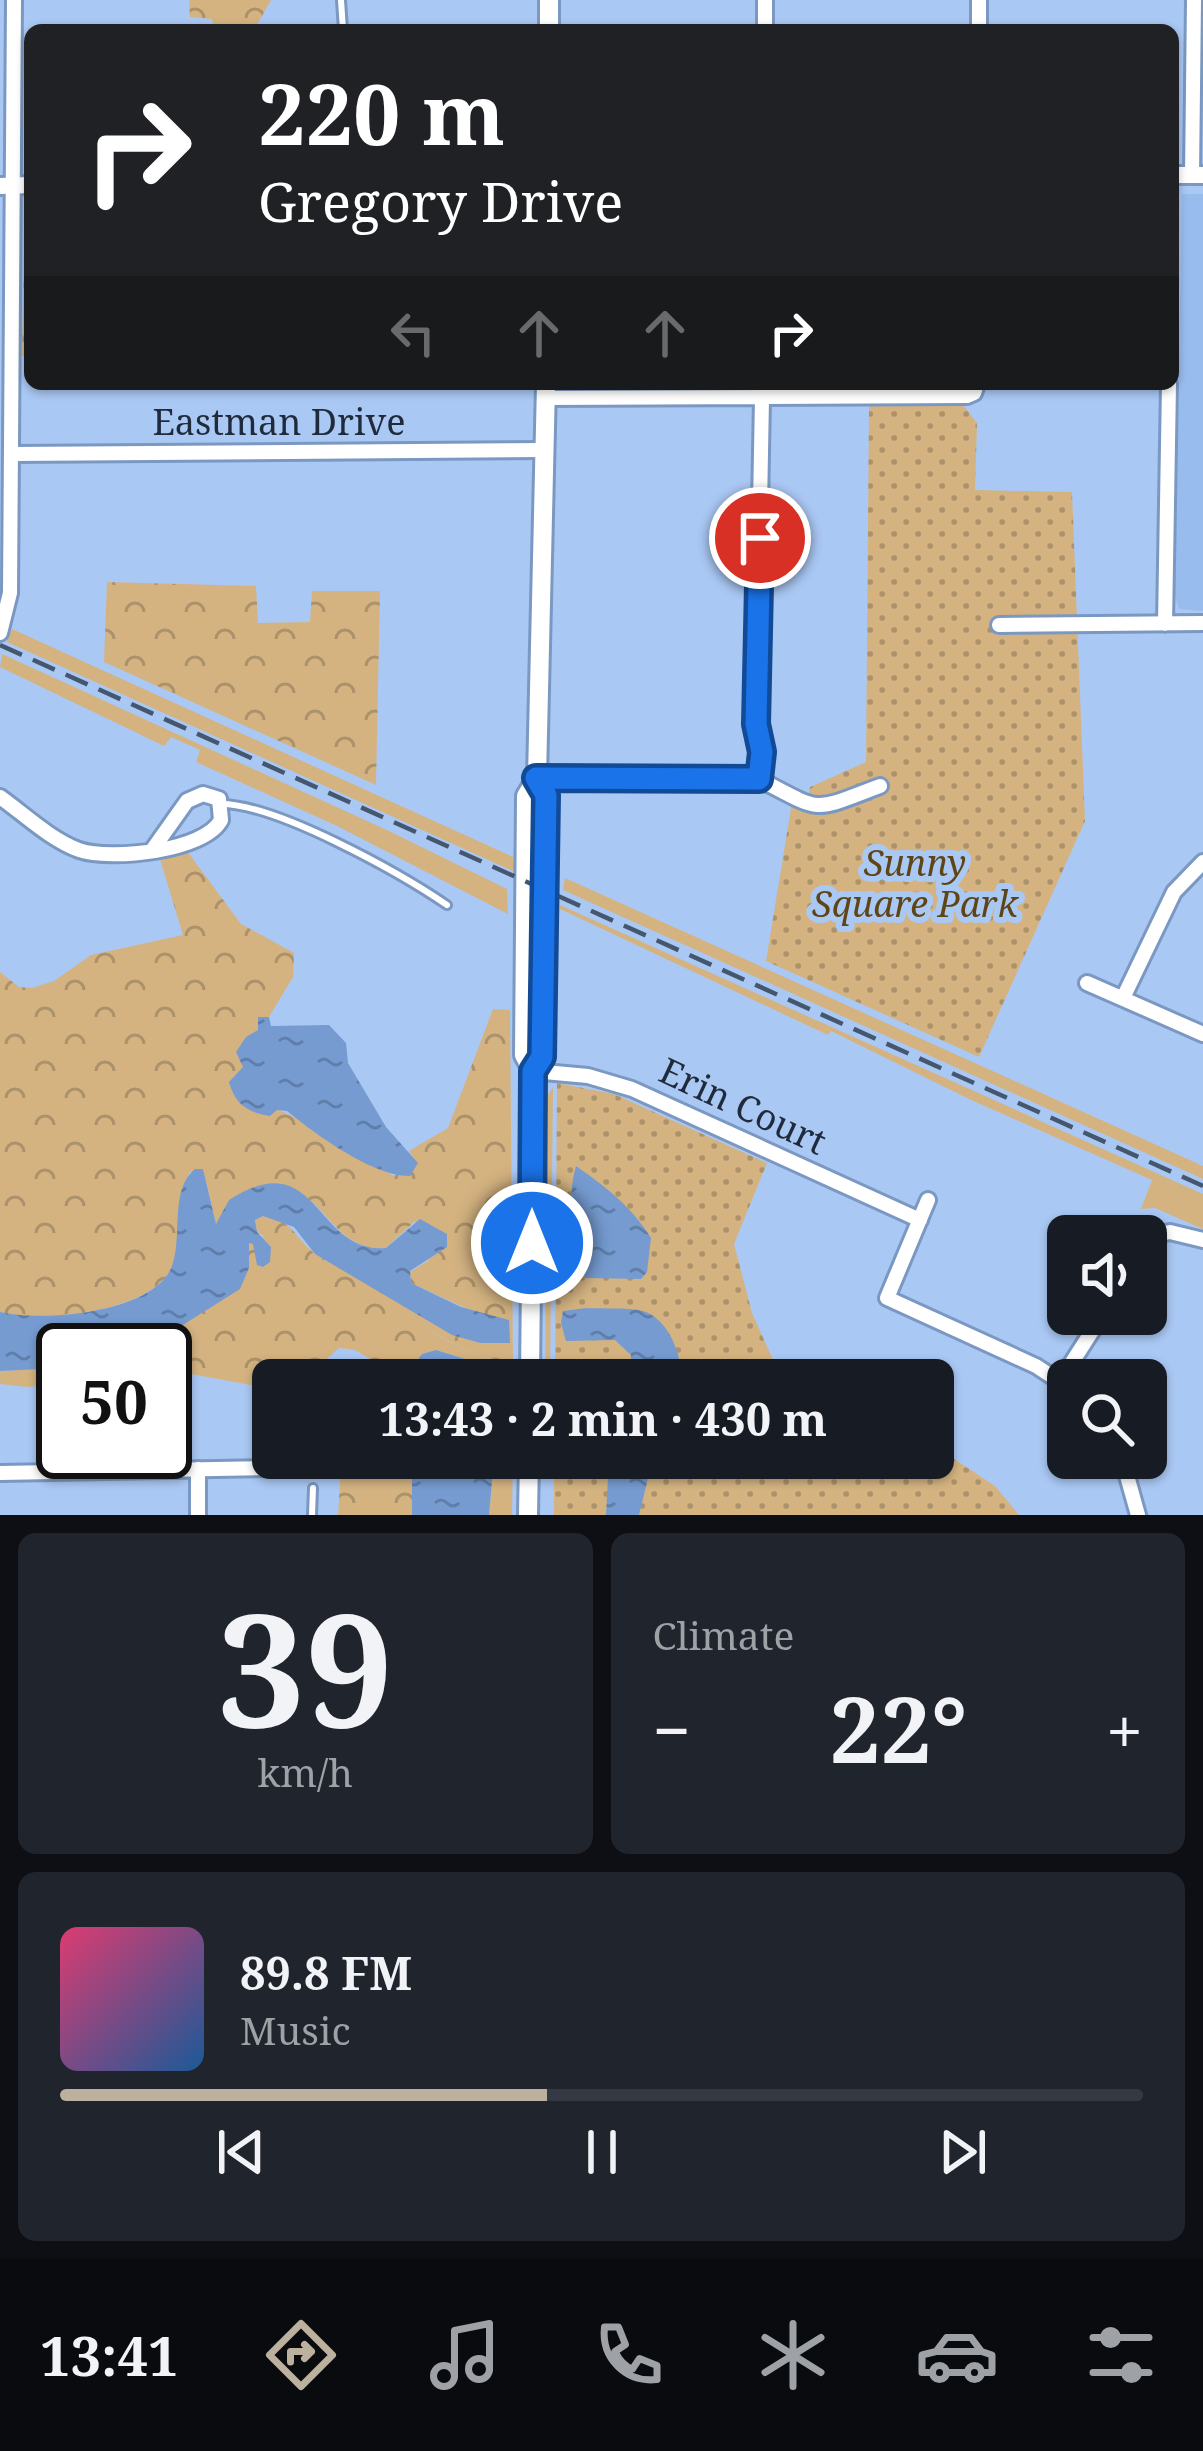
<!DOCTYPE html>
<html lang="en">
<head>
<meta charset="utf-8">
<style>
  body { margin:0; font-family:"Noto Serif",serif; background:#20242c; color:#f1f3f6; height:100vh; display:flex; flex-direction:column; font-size:45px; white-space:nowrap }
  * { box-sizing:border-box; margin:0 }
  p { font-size:39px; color:#9ea1a6 }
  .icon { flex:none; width:66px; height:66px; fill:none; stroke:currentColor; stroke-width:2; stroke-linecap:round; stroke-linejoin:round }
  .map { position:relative; height:1515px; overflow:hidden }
  .side { display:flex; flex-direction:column; gap:18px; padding:18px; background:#0d0f14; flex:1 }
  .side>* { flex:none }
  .hud { position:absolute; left:24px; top:24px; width:1155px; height:366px; border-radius:18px; box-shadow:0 3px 9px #0004; background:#202124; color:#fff; overflow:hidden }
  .tools { position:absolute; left:1047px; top:1215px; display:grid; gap:24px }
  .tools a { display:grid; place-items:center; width:120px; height:120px; border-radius:18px; background:#171b24; box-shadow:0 3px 9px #0004; font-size:60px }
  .speed { position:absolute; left:36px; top:1323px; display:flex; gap:24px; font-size:60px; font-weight:700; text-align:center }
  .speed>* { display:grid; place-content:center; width:156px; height:156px; border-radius:50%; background:#171b24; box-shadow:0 3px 9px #0004; line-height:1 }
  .speed .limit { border:6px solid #111; border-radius:18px; background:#fff; color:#111 }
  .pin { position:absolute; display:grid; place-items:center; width:102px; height:102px; color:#fff; margin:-51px; border:6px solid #fff; border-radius:50%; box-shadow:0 3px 12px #0007 }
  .me { position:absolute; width:132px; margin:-66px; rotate:0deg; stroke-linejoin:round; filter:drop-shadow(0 0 9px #0008) }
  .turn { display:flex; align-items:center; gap:42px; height:252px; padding:0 36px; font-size:54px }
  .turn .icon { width:156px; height:156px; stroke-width:2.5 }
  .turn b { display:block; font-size:84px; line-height:102px }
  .lanes { display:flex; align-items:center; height:114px; padding:0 36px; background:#0003; justify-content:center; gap:60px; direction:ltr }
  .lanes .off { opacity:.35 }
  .big { font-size:90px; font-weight:700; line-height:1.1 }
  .side .tile { flex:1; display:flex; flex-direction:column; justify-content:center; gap:18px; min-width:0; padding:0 42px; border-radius:18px; background:#20242c }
  .side .dial { align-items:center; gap:0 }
  .dial b { font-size:156px; line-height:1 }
  .song { display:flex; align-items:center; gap:36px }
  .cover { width:144px; height:144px; border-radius:18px; background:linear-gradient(135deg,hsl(340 70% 55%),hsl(210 70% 35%)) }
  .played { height:12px; border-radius:6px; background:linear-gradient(90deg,#bcb09e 45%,#363941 45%) }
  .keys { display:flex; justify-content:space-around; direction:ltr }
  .heat { display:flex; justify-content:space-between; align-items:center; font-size:66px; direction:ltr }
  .side .tiles { flex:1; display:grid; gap:18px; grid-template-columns:1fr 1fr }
  .tile:last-child { grid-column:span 2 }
  .trip { position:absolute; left:252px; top:1359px; width:702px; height:120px; border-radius:18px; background:#171b24; box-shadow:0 3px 9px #0004; font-weight:700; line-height:120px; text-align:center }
  .tabs { display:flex; height:192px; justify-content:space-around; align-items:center; background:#090b0e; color:#9ea1a6 }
  .tabs .icon { width:84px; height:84px }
  .tabs .active { color:#bcb09e }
  .tabs b { font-size:54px; color:#f1f3f6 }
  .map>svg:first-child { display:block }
  .built { fill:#99bcee }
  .grass { fill:#d4b381 }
  .forest { fill:url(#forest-crowns) }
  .park { fill:url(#park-dots) }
  .water { fill:url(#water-ripples) }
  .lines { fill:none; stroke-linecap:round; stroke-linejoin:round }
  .service-casing { stroke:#7a98c1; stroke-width:12 }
  .minor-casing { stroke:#7a98c1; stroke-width:20 }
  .tertiary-casing { stroke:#7a98c1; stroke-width:22 }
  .secondary-casing { stroke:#7a98c1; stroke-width:24 }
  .service { stroke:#fff; stroke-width:6 }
  .minor { stroke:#fff; stroke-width:14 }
  .tertiary { stroke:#fff; stroke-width:16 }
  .secondary { stroke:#fff; stroke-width:18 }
  .rail { stroke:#45566f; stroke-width:4.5; stroke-dasharray:24 12; stroke-linecap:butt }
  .route-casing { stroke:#114b97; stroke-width:30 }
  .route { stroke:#1a73e8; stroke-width:21 }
  .labels { text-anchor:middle; stroke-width:12; stroke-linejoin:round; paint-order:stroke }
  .street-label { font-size:36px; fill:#1f2b3c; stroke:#aac8f4 }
  .park-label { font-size:36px; font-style:italic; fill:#5f4416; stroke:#aac8f4 }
</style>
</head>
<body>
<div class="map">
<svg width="1203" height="1515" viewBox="0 0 1203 1515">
  <defs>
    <pattern id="forest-crowns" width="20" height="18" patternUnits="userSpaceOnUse" patternTransform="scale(3)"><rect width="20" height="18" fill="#d4b381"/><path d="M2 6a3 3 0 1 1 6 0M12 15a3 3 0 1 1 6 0" fill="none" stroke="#ab926b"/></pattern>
    <pattern id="park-dots" width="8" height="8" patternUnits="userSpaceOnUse" patternTransform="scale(3)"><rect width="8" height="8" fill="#d4b381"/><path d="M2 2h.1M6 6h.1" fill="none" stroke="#ab926b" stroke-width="1.8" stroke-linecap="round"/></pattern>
    <pattern id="water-ripples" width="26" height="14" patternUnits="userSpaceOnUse" patternTransform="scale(3)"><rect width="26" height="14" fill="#759bd0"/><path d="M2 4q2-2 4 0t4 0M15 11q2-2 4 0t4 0" fill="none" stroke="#5f7faa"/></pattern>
  </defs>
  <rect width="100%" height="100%" fill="#aac8f4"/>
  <path class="built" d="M1182,194H1203V611L1179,609L1175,596Z"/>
  <path class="grass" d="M12,629L511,856L516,858L515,872L7,642Z
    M2,654L389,831L507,889L508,914L337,826L196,762L200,750L171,737L164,746L0,667Z
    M565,878L1203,1166V1179L563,890Z
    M560,905L1203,1194V1229L1155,1208L1141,1209L1152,1180L969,1099L831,1031L828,1035L560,909Z
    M553,1087L550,1380H545L548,1095Z
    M418,1323C447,1341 478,1361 513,1361V1380H493L487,1366L436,1350L422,1354Z
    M494,1458H513L512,1515H489Z"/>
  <path class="forest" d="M189,0H271L254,30H214L212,19L190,17Z
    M30,199V356H22L25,205Z
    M107,582L256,586L258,623L310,622L312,591H380L376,785L104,662Z
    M187,851L241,924L294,953L293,977L269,1017L258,1018L277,1110C290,1111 375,1165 394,1176L417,1163L409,1151L448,1128L493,1009L510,1010L513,1361C478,1361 449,1341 419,1324L422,1354L414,1366L413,1380H370V1359L355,1350L339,1348L322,1363L318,1380H273V1389L191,1374L165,1375V1350H137L249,1269V1243L264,1236L257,1232L255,1219L263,1216C291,1219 295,1237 314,1253C326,1262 343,1267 356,1275C398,1300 432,1329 480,1343L474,1312L411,1283L410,1272L429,1260L415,1221L386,1248C334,1252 328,1197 283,1186L216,1224L203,1169L190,1172C175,1201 182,1234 173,1264C158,1312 40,1324 0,1312V972L19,987L32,988L54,981L91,955L183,935L159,856Z
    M63,1368V1383L27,1387L0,1384V1371Z
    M360,1458H412V1515H338L341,1467Z"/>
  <path class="park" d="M963,405L977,423L975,490L1072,492L1085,821L979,1057L766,961L794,790L808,796L810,787L866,762L869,406Z
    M557,1083L614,1094L767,1163L734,1244L752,1313L779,1373L793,1380H555Z
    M933,1445L995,1486L1019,1515H554V1458H933Z"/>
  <path class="water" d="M258,1017H269L271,1026L329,1025L346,1043L348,1063L386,1127L418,1163L410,1176C374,1177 315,1134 287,1111L277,1110L270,1116C248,1113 235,1104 229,1082L243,1067L236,1052L246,1037L258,1030Z
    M576,1166C606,1187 632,1207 651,1238L647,1272L641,1279L585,1278C574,1240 565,1205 576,1166Z
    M195,1169H203L216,1224L229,1200C319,1142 314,1254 386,1248L420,1219L447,1234V1247L410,1271L411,1283L461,1307L509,1320L510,1343H480L452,1335L315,1254L294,1227L263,1216L255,1220L257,1232L271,1247L270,1262L263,1267L257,1265L253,1244L249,1243V1268L240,1289L186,1323L137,1350H63V1368L0,1371V1312C41,1322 154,1314 172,1266C183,1236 169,1190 195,1169Z
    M586,1308C601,1309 634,1307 646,1312C669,1321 684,1358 680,1380H633L631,1355L615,1340L566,1341L561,1323L563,1311Z
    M436,1350L487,1366L493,1380H413L414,1366L422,1354Z
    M412,1458H494L489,1515H412Z
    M615,1458H653L639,1515H606L608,1477Z"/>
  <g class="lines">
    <defs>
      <path id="service" d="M341,0L343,30
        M221,804C277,804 400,873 447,905
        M312,1515L313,1488"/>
      <path id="minor" d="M765,30V0
        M979,30V0
        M1192,175L1194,0
        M546,398L967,396L974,393L977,384
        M762,398L756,724L762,752L759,779C824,813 811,812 880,786
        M13,454L546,450
        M1165,624L1169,384
        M999,625L1203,623
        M0,633L10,593L14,0
        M537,778L759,779
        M0,797C24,814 51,840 79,850C111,861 205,851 221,820L219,799L203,794L187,801L153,849
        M1087,983L1203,1034
        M1123,998L1174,892L1203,862
        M533,1071L588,1076L632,1089L920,1220
        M928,1200L887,1298L1036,1366L1068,1387
        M1146,1248L1155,1235L1170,1232L1203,1240
        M1060,1381L1103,1314
        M1122,1458L1138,1515
        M0,1473L270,1468
        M198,1515V1469"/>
      <path id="tertiary" d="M1173,175H1203
        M0,186L30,185"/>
      <path id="secondary" d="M549,30V0
        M533,1071L524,1055L526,796L537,778L546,384
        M530,1380L533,1071L542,1056L546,795L537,778
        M528,1515L529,1458"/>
    </defs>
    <use href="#service" class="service-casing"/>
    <use href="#minor" class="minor-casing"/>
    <use href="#tertiary" class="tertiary-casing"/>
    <use href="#secondary" class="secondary-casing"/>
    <use href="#service" class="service"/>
    <use href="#minor" class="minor"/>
    <use href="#tertiary" class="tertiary"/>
    <use href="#secondary" class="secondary"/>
    <path class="rail" d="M0,645L1203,1186"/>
  </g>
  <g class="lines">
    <defs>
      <path id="route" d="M532,1243L533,1071L542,1057L546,795L536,778L759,779L762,752L756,724L760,538"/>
    </defs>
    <use href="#route" class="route-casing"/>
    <use href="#route" class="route"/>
  </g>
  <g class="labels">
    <g class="street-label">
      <text x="279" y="435">Eastman Drive</text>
      <text transform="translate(743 1106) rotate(25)" y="13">Erin Court</text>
    </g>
    <g class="park-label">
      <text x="915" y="876">Sunny<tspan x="915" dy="41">Square Park</tspan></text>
    </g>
  </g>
</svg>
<div class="tools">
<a><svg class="icon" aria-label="sound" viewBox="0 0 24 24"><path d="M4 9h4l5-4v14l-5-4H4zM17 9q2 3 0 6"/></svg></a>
<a><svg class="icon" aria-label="search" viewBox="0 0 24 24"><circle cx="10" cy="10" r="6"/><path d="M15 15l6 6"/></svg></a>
</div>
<div class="speed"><div class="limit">50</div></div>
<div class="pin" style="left:760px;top:538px;background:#d93025"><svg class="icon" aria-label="arrive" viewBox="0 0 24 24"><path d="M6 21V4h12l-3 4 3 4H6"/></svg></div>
<svg class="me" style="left:532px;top:1243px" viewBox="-20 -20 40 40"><circle r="17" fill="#1a73e8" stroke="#fff" stroke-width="3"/><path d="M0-11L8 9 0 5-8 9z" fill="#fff"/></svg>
<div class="trip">13:43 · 2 min · 430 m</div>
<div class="hud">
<div class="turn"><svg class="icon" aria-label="right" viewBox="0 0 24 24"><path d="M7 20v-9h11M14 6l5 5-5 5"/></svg><div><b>220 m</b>Gregory Drive</div></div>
<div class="lanes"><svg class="icon off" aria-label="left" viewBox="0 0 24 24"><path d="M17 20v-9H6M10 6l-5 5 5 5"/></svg><svg class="icon off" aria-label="ahead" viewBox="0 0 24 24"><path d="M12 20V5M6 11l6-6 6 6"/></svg><svg class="icon off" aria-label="ahead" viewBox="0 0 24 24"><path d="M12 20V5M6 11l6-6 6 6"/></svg><svg class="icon" aria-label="right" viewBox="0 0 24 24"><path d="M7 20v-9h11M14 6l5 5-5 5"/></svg></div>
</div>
</div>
<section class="side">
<div class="tiles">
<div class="tile dial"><b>39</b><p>km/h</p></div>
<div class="tile"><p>Climate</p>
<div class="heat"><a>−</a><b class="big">22°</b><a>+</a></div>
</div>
<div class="tile">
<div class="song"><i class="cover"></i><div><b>89.8 FM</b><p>Music</p></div></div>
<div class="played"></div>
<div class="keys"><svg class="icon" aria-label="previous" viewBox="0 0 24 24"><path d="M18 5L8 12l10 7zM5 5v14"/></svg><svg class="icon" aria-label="pause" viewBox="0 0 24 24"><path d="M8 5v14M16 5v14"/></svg><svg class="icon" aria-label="next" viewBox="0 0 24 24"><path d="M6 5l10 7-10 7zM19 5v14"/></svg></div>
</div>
</div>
</section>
<nav class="tabs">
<b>13:41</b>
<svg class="icon active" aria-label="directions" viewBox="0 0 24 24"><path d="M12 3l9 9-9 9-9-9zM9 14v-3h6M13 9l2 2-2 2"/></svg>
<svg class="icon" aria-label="music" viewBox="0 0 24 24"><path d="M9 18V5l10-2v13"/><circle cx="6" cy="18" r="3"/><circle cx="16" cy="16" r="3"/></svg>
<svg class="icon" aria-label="phone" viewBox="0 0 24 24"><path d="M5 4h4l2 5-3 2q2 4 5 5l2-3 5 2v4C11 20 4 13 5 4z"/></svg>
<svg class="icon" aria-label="climate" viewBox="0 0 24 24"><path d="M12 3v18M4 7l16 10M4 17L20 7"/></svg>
<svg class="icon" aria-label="car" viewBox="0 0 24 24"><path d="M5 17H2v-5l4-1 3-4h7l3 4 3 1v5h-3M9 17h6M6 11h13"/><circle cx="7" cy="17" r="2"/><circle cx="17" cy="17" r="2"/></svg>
<svg class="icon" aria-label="filters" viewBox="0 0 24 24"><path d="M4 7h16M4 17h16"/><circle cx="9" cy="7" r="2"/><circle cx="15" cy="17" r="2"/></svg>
</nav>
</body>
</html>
